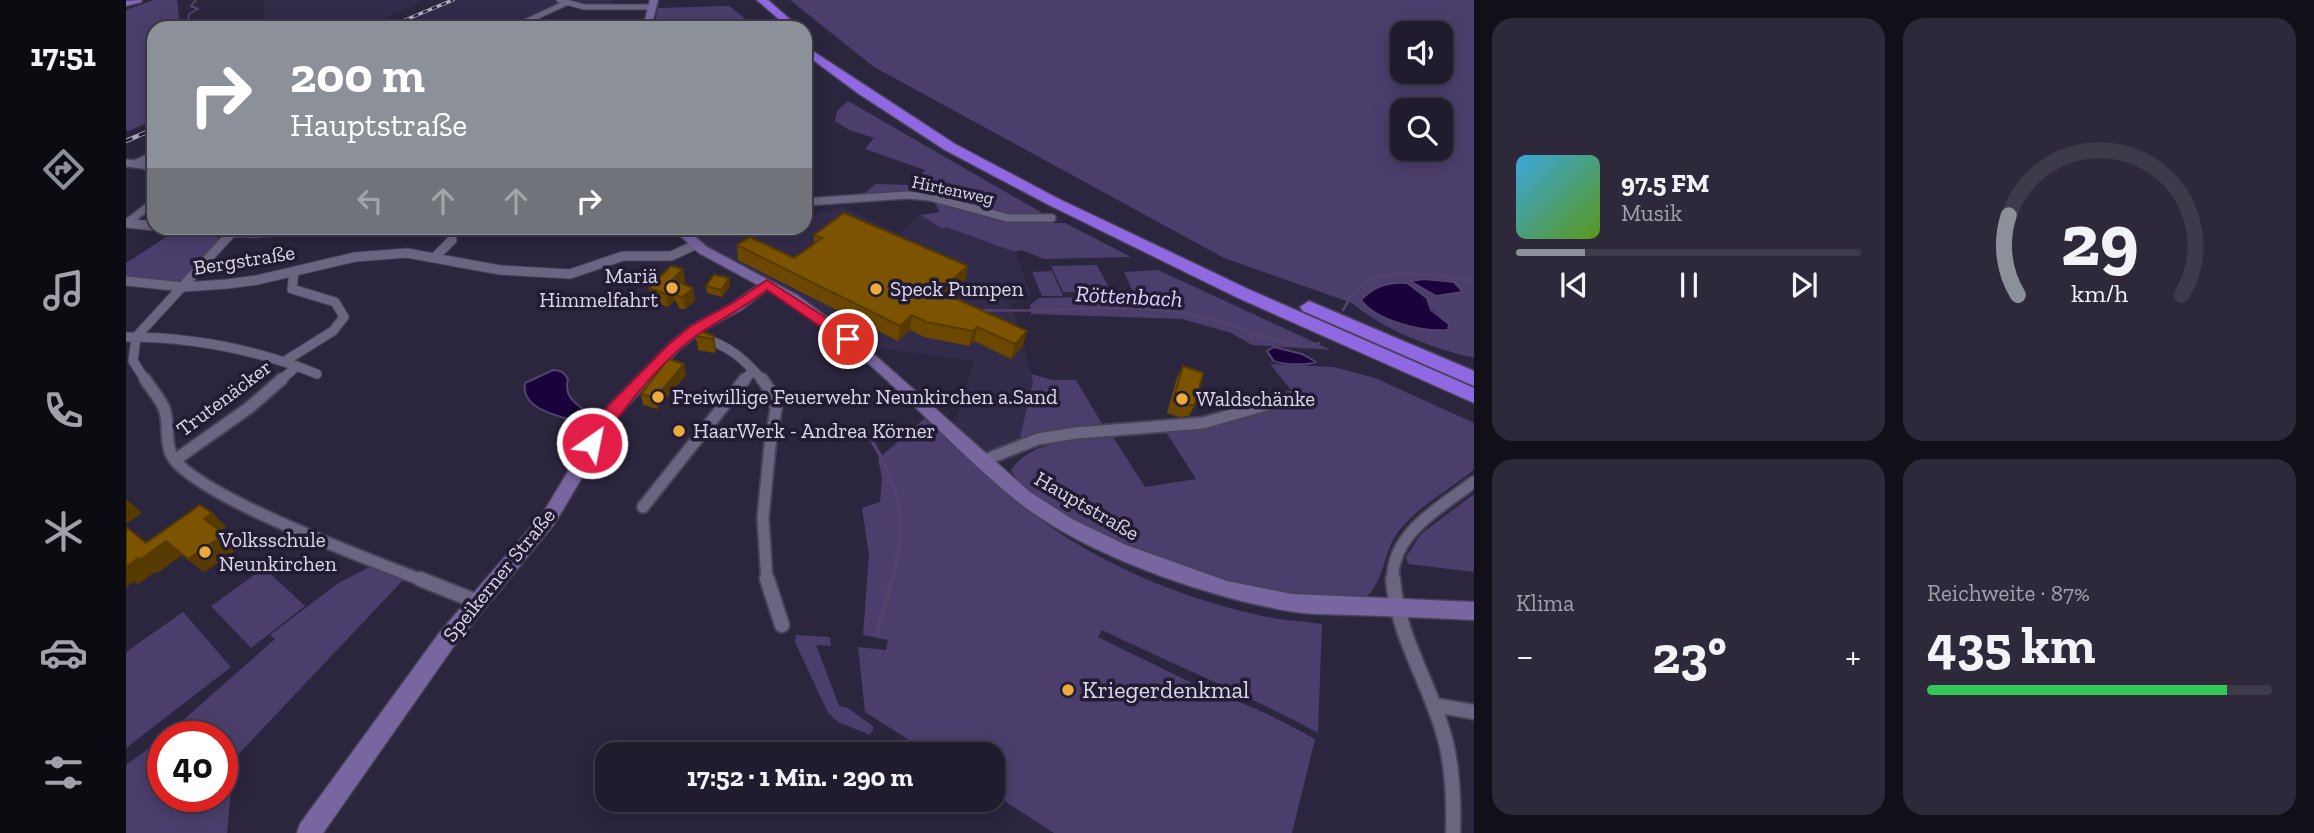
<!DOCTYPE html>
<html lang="de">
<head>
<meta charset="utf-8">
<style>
  body { margin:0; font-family:"Zilla Slab",serif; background:#2d293a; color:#f1f3f6; height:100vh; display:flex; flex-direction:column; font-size:26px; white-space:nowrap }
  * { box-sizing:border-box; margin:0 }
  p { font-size:23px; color:#a2a1aa }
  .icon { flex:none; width:38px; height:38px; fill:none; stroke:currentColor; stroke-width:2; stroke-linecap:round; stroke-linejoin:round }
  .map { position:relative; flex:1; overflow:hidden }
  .sheet { display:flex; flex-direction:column; gap:18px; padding:18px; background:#120f19; width:840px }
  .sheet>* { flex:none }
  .hud { position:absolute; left:21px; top:21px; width:665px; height:214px; border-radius:21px; box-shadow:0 4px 18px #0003,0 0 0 2px #3d3a4a; background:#8c9099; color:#fff; overflow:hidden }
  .controls { position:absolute; left:1264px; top:21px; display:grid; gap:14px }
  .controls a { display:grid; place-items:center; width:63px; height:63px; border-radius:14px; background:#201c2e; box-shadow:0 4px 18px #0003,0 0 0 2px #3d3a4a; font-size:35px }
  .speed { position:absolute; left:21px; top:721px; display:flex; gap:14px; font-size:35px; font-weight:700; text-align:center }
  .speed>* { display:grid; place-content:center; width:91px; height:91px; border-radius:50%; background:#201c2e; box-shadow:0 4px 18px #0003,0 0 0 2px #3d3a4a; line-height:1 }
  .speed .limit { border:10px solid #d22; background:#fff; color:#111 }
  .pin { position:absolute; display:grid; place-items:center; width:60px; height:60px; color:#fff; margin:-30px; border:4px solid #fff; border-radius:50%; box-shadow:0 2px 7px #0007 }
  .me { position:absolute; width:77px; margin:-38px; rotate:33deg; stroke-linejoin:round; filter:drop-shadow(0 0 5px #0008) }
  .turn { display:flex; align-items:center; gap:24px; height:147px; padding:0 28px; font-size:32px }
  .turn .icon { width:91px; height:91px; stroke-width:2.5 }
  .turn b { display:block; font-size:49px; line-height:60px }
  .lanes { display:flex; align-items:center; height:66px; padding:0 28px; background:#0003; justify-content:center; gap:35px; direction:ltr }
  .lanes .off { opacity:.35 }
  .big { font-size:52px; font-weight:800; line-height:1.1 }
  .sheet .card { flex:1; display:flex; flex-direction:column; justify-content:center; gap:10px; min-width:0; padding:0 24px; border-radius:21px; background:#2d293a }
  .sheet .dial { align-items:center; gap:0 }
  .dial svg { height:182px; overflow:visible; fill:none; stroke:#3d3a4a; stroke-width:7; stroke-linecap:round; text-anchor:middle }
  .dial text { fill:#f1f3f6; stroke:none }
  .song { display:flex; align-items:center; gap:21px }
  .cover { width:84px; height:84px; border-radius:10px; background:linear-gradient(135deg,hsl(200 70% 55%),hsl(90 70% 35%)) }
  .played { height:7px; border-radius:4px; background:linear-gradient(90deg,#8c9099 20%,#3d3a4a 20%) }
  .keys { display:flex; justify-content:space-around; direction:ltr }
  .heat { display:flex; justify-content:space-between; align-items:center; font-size:38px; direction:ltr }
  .charge { height:10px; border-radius:5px; background:linear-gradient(90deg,#34c759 87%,#3d3a4a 0) }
  .sheet .tiles { flex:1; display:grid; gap:18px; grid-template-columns:repeat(2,1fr) }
  .trip { position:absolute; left:469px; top:742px; width:410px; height:70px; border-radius:21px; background:#201c2e; box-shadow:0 4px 18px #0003,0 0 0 2px #3d3a4a; font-weight:800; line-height:70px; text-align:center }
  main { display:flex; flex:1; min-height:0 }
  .tab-bar { display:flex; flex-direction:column; width:126px; justify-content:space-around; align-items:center; background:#0d0b12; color:#a2a1aa }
  .tab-bar .icon { width:49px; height:49px }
  .tab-bar .selected { color:#8c9099 }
  .tab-bar b { font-size:32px; color:#f1f3f6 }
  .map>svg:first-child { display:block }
  .built { fill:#332b4a }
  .green { fill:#4b3e6c; fill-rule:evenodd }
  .water { fill:#1a023a; stroke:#54426e; stroke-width:2 }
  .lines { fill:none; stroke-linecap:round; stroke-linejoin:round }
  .stream-far3 { stroke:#54426e; stroke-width:2 }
  .stream-far2 { stroke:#54426e; stroke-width:2.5 }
  .stream-far1 { stroke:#54426e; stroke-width:3.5 }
  .stream { stroke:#54426e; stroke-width:4.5 }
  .street-far4-casing { stroke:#484257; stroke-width:7 }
  .street-far3-casing { stroke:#484257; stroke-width:10 }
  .street-far2-casing { stroke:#484257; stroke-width:11 }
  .street-far1-casing { stroke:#484257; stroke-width:15 }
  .street-casing { stroke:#484257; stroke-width:18 }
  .secondary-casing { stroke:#484257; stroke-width:3 }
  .primary-casing { stroke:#484257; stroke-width:3 }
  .highway-casing { stroke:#484257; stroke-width:3 }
  .street-far4 { stroke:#6c6582; stroke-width:5 }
  .street-far3 { stroke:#6c6582; stroke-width:7 }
  .street-far2 { stroke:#6c6582; stroke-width:9 }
  .street-far1 { stroke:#6c6582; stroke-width:11 }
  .street { stroke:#6c6582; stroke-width:14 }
  .secondary { fill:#77669f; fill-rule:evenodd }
  .primary { fill:#8267bc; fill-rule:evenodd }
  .highway { fill:#9069e2; fill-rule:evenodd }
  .rail-far1-casing { stroke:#ada9bc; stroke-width:3.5 }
  .rail-casing { stroke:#ada9bc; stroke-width:4.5 }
  .rail-far1 { stroke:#221b33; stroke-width:2; stroke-dasharray:5; stroke-linecap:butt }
  .rail { stroke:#221b33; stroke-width:2.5; stroke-dasharray:7; stroke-linecap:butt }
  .wall { fill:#6b4700 }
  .shaded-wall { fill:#573a00 }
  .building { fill:#7c5300; stroke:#573a00; stroke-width:2 }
  .route { fill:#e11d48; stroke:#92132f; stroke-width:2 }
  .poi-dot { fill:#ebaa39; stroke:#221b33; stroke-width:2.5 }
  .labels { text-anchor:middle; stroke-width:7; stroke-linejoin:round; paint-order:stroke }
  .far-street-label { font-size:18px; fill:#dcd8e9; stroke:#221b33 }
  .street-label { font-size:21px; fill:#dcd8e9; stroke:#221b33 }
  .poi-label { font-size:21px; fill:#dcd8e9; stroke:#221b33; text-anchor:start }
  .water-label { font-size:23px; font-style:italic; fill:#dcd1fe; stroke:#221b33 }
  .near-poi-label { font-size:24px; fill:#dcd8e9; stroke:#221b33; text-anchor:start }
</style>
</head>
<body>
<main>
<nav class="tab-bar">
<b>17:51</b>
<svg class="icon selected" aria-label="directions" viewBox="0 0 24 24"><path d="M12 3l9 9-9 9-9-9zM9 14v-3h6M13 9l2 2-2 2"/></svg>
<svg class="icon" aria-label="music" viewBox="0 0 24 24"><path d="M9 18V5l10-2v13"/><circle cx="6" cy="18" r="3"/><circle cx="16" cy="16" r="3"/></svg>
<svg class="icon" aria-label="phone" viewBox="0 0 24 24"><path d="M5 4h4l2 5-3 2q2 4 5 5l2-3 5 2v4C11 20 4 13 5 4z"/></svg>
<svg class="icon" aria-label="climate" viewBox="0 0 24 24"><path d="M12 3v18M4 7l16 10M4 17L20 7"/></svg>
<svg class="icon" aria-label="car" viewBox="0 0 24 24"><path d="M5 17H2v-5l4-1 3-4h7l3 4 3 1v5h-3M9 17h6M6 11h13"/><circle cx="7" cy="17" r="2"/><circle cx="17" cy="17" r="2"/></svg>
<svg class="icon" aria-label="filters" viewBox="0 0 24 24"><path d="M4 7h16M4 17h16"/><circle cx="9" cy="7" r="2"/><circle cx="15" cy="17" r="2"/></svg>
</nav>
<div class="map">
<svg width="1348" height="833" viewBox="0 0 1348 833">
  <rect width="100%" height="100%" fill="#2b253e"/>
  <path class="built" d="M138,0H299L238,28H137Z
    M319,0H488L482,6L434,5L380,28H256Z
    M717,207L774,234L794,215L816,229L820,227L889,252L904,292L885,306L896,336L907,382L894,437L876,450L858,456L828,428L848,361L753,348L681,301L600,256L578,248L567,234L679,228V217Z"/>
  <path class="green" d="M28,0H51L54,28H28V120L3,131L0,130V10Z
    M664,0H1348V358C1306,348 1259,331 1226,303L1098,258L748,67ZM1276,33H1314V72H1276ZM1276,110H1314V149H1276ZM1298,279L1328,282L1336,292L1310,296L1284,281ZM1301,304L1323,324L1314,330L1262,317Z
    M603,6L631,28H528L532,8Z
    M722,101L918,214H882L798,194H738L749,184L788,185L799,170L739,149L748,138L723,130L709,121L711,111Z
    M808,202L863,218L890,223H939L1005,257L918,259L895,250L889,252L820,227L817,229L794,215L814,212Z
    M48,232L89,236L95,239L58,279L47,283L0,278V263Z
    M971,265L985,292H937L925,266Z
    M1032,270L1205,350L1126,345L1105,333L1056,319L905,314L904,305L913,298L1009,296L998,272Z
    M926,271L937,296H916L906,272Z
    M1144,364L1208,367L1249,378L1348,423V470C1323,490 1292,506 1272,532C1257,552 1258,584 1238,599C1211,597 1184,597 1158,593C1080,582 1000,552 933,510C917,500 893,488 885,470C906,439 953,439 987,437L1019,487L1070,479L1040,432L1078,428L1185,400L1165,390Z
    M905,374L927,380H950L978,427L941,429L906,437H894L907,382Z
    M799,418C842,458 884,500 932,532C990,570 1061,599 1128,614C1150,620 1174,621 1196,624L1192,733C1122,695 1048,665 976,630L972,637L1070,685L1068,689C1111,697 1151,718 1189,739L1166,833H928L866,793V754H805L739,712L732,647L760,650L762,640L737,635L743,555L736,508L754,502L756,477L752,459Z
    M1348,494V572L1282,564L1280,557L1295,534Z
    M247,565L280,577L108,759L101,833H0V765L37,738V796H96V737H38L149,639L144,635L211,584Z
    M138,568L179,606L125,648L85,606Z
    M57,612L105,667L0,748V652Z
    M670,635L704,637L705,646L690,645L713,706L722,708L748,727L744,735L712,722L702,713L669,642Z"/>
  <path class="water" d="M1298,279L1328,282L1337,292L1310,296L1284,281Z
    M1281,283L1301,298L1305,310L1323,324L1322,330C1296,332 1250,321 1235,300C1248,286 1262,282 1281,283Z
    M1148,347L1176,354L1190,362C1185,365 1154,365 1148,361C1147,360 1142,353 1141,351Z
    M427,370C434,370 438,372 442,379C437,398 452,405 466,416L459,423C439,418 394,411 399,383Z"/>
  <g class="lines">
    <path class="stream-far3" d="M70,0L65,6L72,9L63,14L62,21L77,28"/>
    <path class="stream-far2" d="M852,310C927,314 1007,299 1081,318C1106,324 1172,355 1193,343
      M1217,310C1221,304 1224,296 1229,291C1256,262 1313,277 1348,281"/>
    <path class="stream-far1" d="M742,435C775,486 782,523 766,581"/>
    <path class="stream" d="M751,633L766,579"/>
    <defs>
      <path id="street-far4" d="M433,0L458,7H527
        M386,28L440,3"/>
      <path id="street-far3" d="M0,163L18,165L28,170
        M9,164L28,155
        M679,202L781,195L804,197L882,218H926
        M0,223H4
        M1,223L28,202"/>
      <path id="street-far2" d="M0,223L28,226
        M39,228L128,233L188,228
        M308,258L326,240
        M0,281L57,287L101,284L131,280L229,257L281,253L374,270L444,274L497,256H545L569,245
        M0,337C67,337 129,349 191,374
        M575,338C602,344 620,361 637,381
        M159,361L207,331L218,317L209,302L166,289L168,272
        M20,381L7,361L10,337L110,228
        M154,381L171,366
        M618,381L626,371"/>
      <path id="street-far1" d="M19,379C25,389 36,400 39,411C43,424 39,441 45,454C64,495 251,562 298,581
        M636,379L648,396L650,409L644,445L637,518L641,581
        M49,460L124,407L156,379
        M856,461L912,439L950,433L1077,423L1165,398
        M517,507L619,379
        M1267,581C1264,534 1316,506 1348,482"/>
      <path id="street" d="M294,579L352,602
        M641,579L656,625
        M1267,579C1271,634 1302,680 1317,732C1327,764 1328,799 1327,833
        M1308,705L1348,712"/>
      <path id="secondary" d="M524,0H532L525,28H517Z
        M546,228H559L581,247L671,295L727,336L904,492L946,519L1000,545L1101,581L1166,594L1348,602V620C1308,618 1267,616 1227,615C1206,614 1184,615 1163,611C1080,597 957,554 891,501C807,433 738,342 641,290L615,310L576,331L553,350L493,415L429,523L328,646L197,833H171L174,824L314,632L417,513L481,407L543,344L566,325L605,304L632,285L573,253Z"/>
      <path id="primary" d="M16,0L15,2L0,6V1Z"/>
      <path id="highway" d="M631,0H642L674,28H663Z
        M679,46L829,144L931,198L1122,289L1348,388V403L1110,297L921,204L819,150L733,94L679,54Z
        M1183,301L1348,371V386L1177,311L1174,307Z"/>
    </defs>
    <use href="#street-far4" class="street-far4-casing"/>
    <use href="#street-far3" class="street-far3-casing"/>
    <use href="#street-far2" class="street-far2-casing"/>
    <use href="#street-far1" class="street-far1-casing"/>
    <use href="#street" class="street-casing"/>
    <use href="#secondary" class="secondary-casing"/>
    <use href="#primary" class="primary-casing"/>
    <use href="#highway" class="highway-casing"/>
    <use href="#street-far4" class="street-far4"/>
    <use href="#street-far3" class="street-far3"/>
    <use href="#street-far2" class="street-far2"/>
    <use href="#street-far1" class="street-far1"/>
    <use href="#street" class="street"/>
    <use href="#secondary" class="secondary"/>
    <use href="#primary" class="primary"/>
    <use href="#highway" class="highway"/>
    <defs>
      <path id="rail-far1" d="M260,28L327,0"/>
      <path id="rail" d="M0,141L28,129"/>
    </defs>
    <use href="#rail-far1" class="rail-far1-casing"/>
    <use href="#rail" class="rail-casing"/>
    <use href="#rail-far1" class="rail-far1"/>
    <use href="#rail" class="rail"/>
  </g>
  <path class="wall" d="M688,235L842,266L839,280L822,295L897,346L885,359L848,341L843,346L798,337L784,330L772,341L612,260L611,245L668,258L688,244Z
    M557,269L559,282L557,284L569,301L559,309H554L549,300L542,307L525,301L523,288Z
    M603,278L604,286L596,297L581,293L580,286Z
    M570,336H588L590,351L588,353L572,350Z
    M1057,366L1069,405L1063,416L1053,417L1041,413L1051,377Z
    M560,375L531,409L517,405L515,394Z
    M86,513L100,527L95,531L113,548L78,572L56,555L31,573L29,572L12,584L8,581L0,587V527L20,543Z"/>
  <path class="shaded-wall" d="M842,266L839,280L811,306L813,291Z
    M557,269L559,282L549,292L546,280Z
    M603,278L604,286L596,297L595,290Z
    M546,287L549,300L542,307L540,294Z
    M567,288L569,301L559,309L557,297Z
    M786,315L784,330L772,341L774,326Z
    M851,327L848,341L843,346L847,331Z
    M901,331L897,346L885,359L889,344Z
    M588,336L590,351L588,353L587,339Z
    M558,364L560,375L531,409L529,398Z
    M0,499L16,513L0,524Z
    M86,513L100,527L93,533L78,519Z
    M99,534L113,548L78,572L62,559Z
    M40,541L56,555L31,573L14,560Z
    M12,558L29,572L12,584L8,581L0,587V567Z"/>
  <path class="building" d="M718,213L842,266L813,291L901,331L889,344L851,327L847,331L800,322L786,315L774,326L611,245L624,237L668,258L696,238L688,235Z
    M545,266L557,269L546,280L567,288L557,297L552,296L546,287L540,294L523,288Z
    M588,275L603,278L595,290L580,286Z
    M573,331L588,336L587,339L570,336Z
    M542,359L558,364L529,398L515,394Z
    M1057,366L1077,373L1069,405H1059L1047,401Z
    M74,505L86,513L78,519L99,534L62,559L40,541L14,560L12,558L0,567V527L20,543Z"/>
  <path class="route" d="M641,280L727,335L729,339L727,342H717L641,290C620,306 599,317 577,331C539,356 496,409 472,447H460L458,443L481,407L543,344L566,325L605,304Z"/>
  <g class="poi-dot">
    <circle cx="546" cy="288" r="7"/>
    <circle cx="750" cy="289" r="7"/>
    <circle cx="532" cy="397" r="7"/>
    <circle cx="1056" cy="399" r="7"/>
    <circle cx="553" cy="431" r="7"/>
    <circle cx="79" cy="552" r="7"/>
    <circle cx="942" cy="690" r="7"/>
  </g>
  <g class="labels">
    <g class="far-street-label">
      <text transform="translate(827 190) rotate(12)" y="6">Hirtenweg</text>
    </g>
    <g class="street-label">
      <text transform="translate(118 260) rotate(-9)" y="7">Bergstraße</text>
      <text transform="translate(98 398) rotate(-37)" y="7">Trutenäcker</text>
      <text transform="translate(961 506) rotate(30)" y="7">Hauptstraße</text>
      <text transform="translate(373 575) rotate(-51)" y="7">Speikerner Straße</text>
    </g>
    <g class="poi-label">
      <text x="532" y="283" text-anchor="end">Mariä<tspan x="532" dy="24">Himmelfahrt</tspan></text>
      <text x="764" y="296">Speck Pumpen</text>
      <text x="546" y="404">Freiwillige Feuerwehr Neunkirchen a.Sand</text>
      <text x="1070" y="406">Waldschänke</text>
      <text x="567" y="438">HaarWerk - Andrea Körner</text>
      <text x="93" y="547">Volksschule<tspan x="93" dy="24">Neunkirchen</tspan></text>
    </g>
    <g class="water-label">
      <text transform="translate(1003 296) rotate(3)" y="8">Röttenbach</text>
    </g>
    <g class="near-poi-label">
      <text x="956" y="698">Kriegerdenkmal</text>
    </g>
  </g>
</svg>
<div class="controls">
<a><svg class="icon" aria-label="sound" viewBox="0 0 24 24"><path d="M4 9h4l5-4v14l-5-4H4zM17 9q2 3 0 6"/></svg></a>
<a><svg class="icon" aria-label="search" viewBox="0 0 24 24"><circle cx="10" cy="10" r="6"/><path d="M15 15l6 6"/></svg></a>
</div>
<div class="speed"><div class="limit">40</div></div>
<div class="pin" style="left:722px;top:339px;background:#d93025"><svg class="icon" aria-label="arrive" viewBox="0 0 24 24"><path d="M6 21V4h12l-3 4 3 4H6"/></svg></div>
<svg class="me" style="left:466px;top:443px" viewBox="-20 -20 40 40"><circle r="17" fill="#e11d48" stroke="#fff" stroke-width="3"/><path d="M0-11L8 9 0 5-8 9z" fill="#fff"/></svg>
<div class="trip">17:52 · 1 Min. · 290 m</div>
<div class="hud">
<div class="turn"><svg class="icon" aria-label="right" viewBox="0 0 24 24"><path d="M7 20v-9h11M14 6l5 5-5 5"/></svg><div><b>200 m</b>Hauptstraße</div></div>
<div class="lanes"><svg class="icon off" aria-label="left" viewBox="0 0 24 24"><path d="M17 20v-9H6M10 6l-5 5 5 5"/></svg><svg class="icon off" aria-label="ahead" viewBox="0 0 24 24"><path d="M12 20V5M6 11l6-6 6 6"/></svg><svg class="icon off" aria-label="ahead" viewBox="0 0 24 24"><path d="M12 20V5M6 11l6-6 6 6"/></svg><svg class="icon" aria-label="right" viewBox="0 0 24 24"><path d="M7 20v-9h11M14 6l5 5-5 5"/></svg></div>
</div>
</div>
<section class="sheet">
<div class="tiles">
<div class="card">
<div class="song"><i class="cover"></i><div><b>97.5 FM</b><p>Musik</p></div></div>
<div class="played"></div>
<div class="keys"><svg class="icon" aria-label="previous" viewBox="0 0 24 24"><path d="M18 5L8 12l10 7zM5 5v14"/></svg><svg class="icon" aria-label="pause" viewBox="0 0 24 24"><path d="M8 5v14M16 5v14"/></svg><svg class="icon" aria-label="next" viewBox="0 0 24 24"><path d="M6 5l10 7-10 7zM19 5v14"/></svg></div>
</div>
<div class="card dial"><svg viewBox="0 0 100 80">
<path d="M14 69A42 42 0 1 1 86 69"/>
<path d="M14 69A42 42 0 0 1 10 34" stroke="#8c9099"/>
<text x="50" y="56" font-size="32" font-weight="700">29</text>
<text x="50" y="72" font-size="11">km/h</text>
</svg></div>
<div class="card"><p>Klima</p>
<div class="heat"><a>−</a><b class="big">23°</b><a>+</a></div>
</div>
<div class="card"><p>Reichweite · 87%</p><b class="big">435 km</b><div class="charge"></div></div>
</div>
</section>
</main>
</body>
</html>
